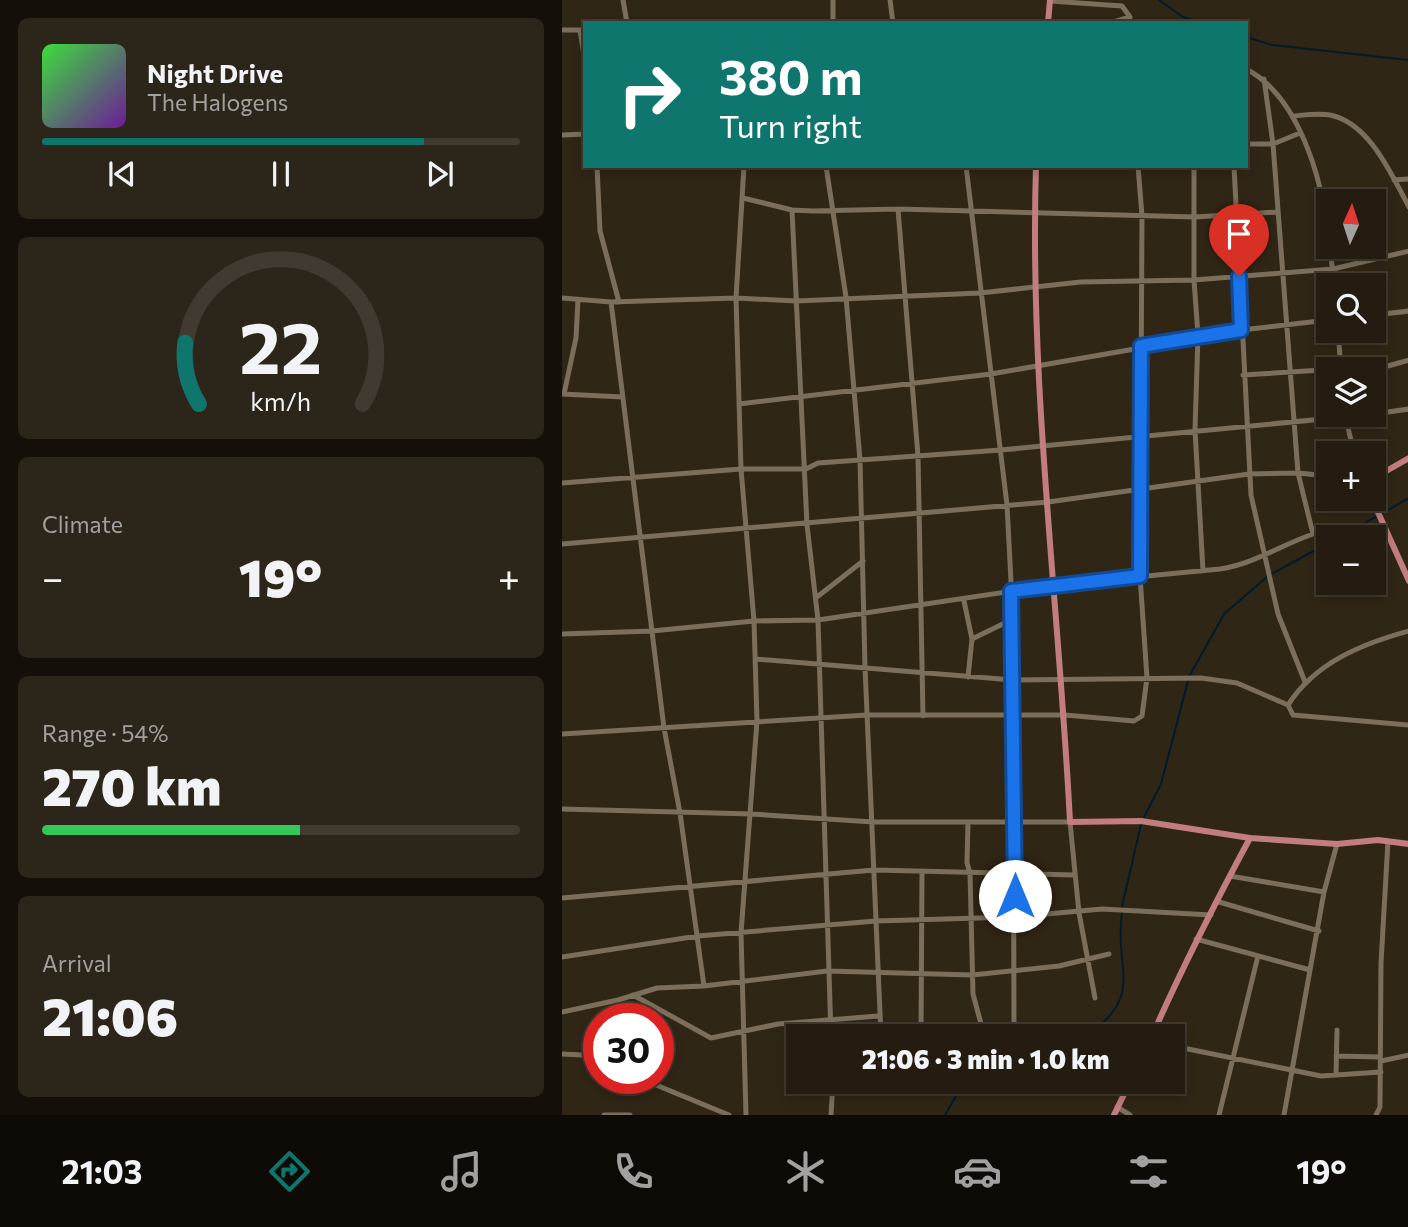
<!DOCTYPE html>
<html lang="en">
<head>
<meta charset="utf-8">
<style>
  body { margin:0; font-family:Commissioner,sans-serif; background:#2c2519; color:#f1f3f6; height:100vh; display:flex; flex-direction:column; font-size:26px; white-space:nowrap }
  * { box-sizing:border-box; margin:0 }
  p { font-size:23px; color:#a3a19f }
  .icon { flex:none; width:38px; height:38px; fill:none; stroke:currentColor; stroke-width:2; stroke-linecap:round; stroke-linejoin:round }
  .map { position:relative; flex:1; overflow:hidden }
  .details { display:flex; flex-direction:column; gap:18px; padding:18px; background:#140f09; width:562px }
  .details>* { flex:none }
  .hud { position:absolute; left:21px; top:21px; width:665px; height:147px; border-radius:0px; box-shadow:0 4px 10px #0003,0 0 0 2px #413a30; background:#0f766e; color:#fff; overflow:hidden }
  .needle { width:46px; rotate:3deg }
  .controls { position:absolute; left:754px; top:189px; display:grid; gap:14px }
  .controls a { display:grid; place-items:center; width:70px; height:70px; border-radius:0px; background:#241c10; box-shadow:0 4px 10px #0003,0 0 0 2px #413a30; font-size:35px }
  .speed { position:absolute; left:21px; top:1003px; display:flex; gap:14px; font-size:35px; font-weight:700; text-align:center }
  .speed>* { display:grid; place-content:center; width:91px; height:91px; border-radius:50%; background:#241c10; box-shadow:0 4px 10px #0003,0 0 0 2px #413a30; line-height:1 }
  .speed .limit { border:10px solid #d22; background:#fff; color:#111 }
  .pin { position:absolute; display:grid; place-items:center; width:60px; height:60px; color:#fff; margin:-72px -30px; border-radius:50% 50% 50% 0; rotate:-45deg; box-shadow:0 0 7px #0007 }
  .pin .icon { rotate:45deg }
  .me { position:absolute; width:77px; margin:-38px; rotate:0deg; stroke-linejoin:round; filter:drop-shadow(0 0 5px #0008) }
  .turn { display:flex; align-items:center; gap:24px; height:147px; padding:0 21px; font-size:32px }
  .turn .icon { width:91px; height:91px; stroke-width:2.5 }
  .turn b { display:block; font-size:49px; line-height:60px }
  .big { font-size:52px; font-weight:800; line-height:1.1 }
  .details .card { flex:1; display:flex; flex-direction:column; justify-content:center; gap:10px; min-width:0; padding:0 24px; border-radius:10px; background:#2c2519 }
  .details .dial { align-items:center; gap:0 }
  .dial svg { height:182px; overflow:visible; fill:none; stroke:#413a30; stroke-width:7; stroke-linecap:round; text-anchor:middle }
  .dial text { fill:#f1f3f6; stroke:none }
  .song { display:flex; align-items:center; gap:21px }
  .cover { width:84px; height:84px; border-radius:10px; background:linear-gradient(135deg,hsl(120 70% 55%),hsl(280 70% 35%)) }
  .played { height:7px; border-radius:4px; background:linear-gradient(90deg,#0f766e 80%,#413a30 80%) }
  .keys { display:flex; justify-content:space-around; direction:ltr }
  .heat { display:flex; justify-content:space-between; align-items:center; font-size:38px; direction:ltr }
  .charge { height:10px; border-radius:5px; background:linear-gradient(90deg,#34c759 54%,#413a30 0) }
  .trip { position:absolute; left:224px; top:1024px; width:399px; height:70px; border-radius:0px; background:#241c10; box-shadow:0 4px 10px #0003,0 0 0 2px #413a30; font-weight:800; line-height:70px; text-align:center }
  .dock { display:flex; height:112px; justify-content:space-around; align-items:center; background:#0e0b06; color:#a3a19f }
  .dock .icon { width:49px; height:49px }
  .dock .selected { color:#0f766e }
  .dock b { font-size:32px; color:#f1f3f6 }
  main { display:flex; flex:1; min-height:0 }
  .map>svg:first-child { display:block }
  .lines { fill:none; stroke-linecap:round; stroke-linejoin:round }
  .stream { stroke:#021b2b; stroke-width:2 }
  .minor { stroke:#7b6f5c; stroke-width:5 }
  .major { stroke:#c27d7f; stroke-width:6 }
  .route-casing { stroke:#114b97; stroke-width:18 }
  .route { stroke:#1a73e8; stroke-width:12 }
</style>
</head>
<body>
<main>
<section class="details">
<div class="card">
<div class="song"><i class="cover"></i><div><b>Night Drive</b><p>The Halogens</p></div></div>
<div class="played"></div>
<div class="keys"><svg class="icon" aria-label="previous" viewBox="0 0 24 24"><path d="M18 5L8 12l10 7zM5 5v14"/></svg><svg class="icon" aria-label="pause" viewBox="0 0 24 24"><path d="M8 5v14M16 5v14"/></svg><svg class="icon" aria-label="next" viewBox="0 0 24 24"><path d="M6 5l10 7-10 7zM19 5v14"/></svg></div>
</div>
<div class="card dial"><svg viewBox="0 0 100 80">
<path d="M14 69A42 42 0 1 1 86 69"/>
<path d="M14 69A42 42 0 0 1 8 42" stroke="#0f766e"/>
<text x="50" y="56" font-size="32" font-weight="700">22</text>
<text x="50" y="72" font-size="11">km/h</text>
</svg></div>
<div class="card"><p>Climate</p>
<div class="heat"><a>−</a><b class="big">19°</b><a>+</a></div>
</div>
<div class="card"><p>Range · 54%</p><b class="big">270 km</b><div class="charge"></div></div>
<div class="card"><p>Arrival</p><b class="big">21:06</b></div>
</section>
<div class="map">
<svg width="847" height="1115" viewBox="0 0 847 1115">
  <rect width="100%" height="100%" fill="#302616"/>
  <g class="lines">
    <path class="stream" d="M597,0L621,17L641,23
      M684,37L711,45L847,60
      M778,537L847,498
      M581,819L599,784L627,677L662,614L706,576L766,543
      M560,907L579,824
      M524,1036C585,995 551,968 560,913
      M383,1115L402,1082"/>
    <path class="minor" d="M61,0L65,23
      M328,0L331,23
      M488,1L560,6L568,17L548,23
      M271,23V0
      M0,30H23
      M18,30L23,61
      M684,69C737,96 760,179 766,235
      M731,116C743,115 756,113 768,115C808,123 830,176 847,207
      M0,135L23,134
      M684,144H711L738,133
      M35,166L38,231L57,302
      M182,166L174,298L179,469L192,621L195,721L179,933L184,1115
      M264,166L284,297L298,460L303,667L319,1036
      M404,166L445,505L451,619L452,1032
      M632,166V280L636,335L633,430L641,571
      M672,166L689,495L716,614L743,682
      M832,180L847,179
      M181,198L230,210L251,211L336,209L633,217L715,212
      M336,209L356,456L361,716
      M230,210L245,525L256,620L269,1036
      M768,247L772,285
      M0,298L49,302L174,298L234,301L418,293L519,282L632,280L771,269L847,251
      M49,302L102,728L118,813L142,986L265,971L410,975L497,966L547,954
      M812,315L847,311
      M776,331L779,369
      M636,335L766,320
      M681,375L826,366L847,360
      M0,394L61,397
      M2,394L14,338L16,300
      M177,404L429,374L636,338
      M812,414L847,409
      M783,415L792,453
      M0,483L179,469H244L256,463L439,450L803,415
      M0,544L486,502L687,474L736,473L766,476
      M255,597L301,561
      M402,601L410,639L406,677
      M0,634L90,631L192,621L256,620L491,585L658,569C692,564 719,545 751,534L736,473L711,144L702,79
      M410,639L451,619
      M194,659L451,680L639,678L675,683L726,705L731,715L847,725
      M726,705C753,663 799,644 847,631
      M0,734L305,715H503L572,721L580,716L585,678L578,576L580,216L576,166
      M0,809L190,814L311,822H508L517,913L533,998
      M406,822L405,863L408,873L411,994L421,1031
      M668,876L762,892
      M0,898L312,870L512,875
      M657,902L757,931
      M634,939L748,970
      M0,957L136,936L314,921L452,917L540,909L649,915
      M71,995L149,1038L216,1024L316,1016
      M0,1012L56,1000L95,988L142,986
      M359,1036L360,871
      M611,1046L759,1076L819,1072
      M0,1054L20,1055L37,1063
      M774,1056L818,1057
      M819,1061L847,1055
      M774,1075L775,1030
      M77,1078L167,1115
      M555,1107L568,1115
      M42,1115H68
      M269,1115L271,1082
      M657,1115L696,956
      M722,1115L762,892L775,844
      M814,1115L818,1107L819,963L826,841"/>
    <path class="major" d="M486,23L488,0
      M474,166C467,384 497,604 508,822L579,821L688,838L775,844L816,840L847,844
      M812,478L847,458
      M810,499L847,581
      M590,1036C620,968 653,903 688,838
      M552,1115L568,1082"/>
  </g>
  <g class="lines">
    <defs>
      <path id="route" d="M453,896L449,591L578,576L579,346L679,330L677,276"/>
    </defs>
    <use href="#route" class="route-casing"/>
    <use href="#route" class="route"/>
  </g>
</svg>
<div class="controls">
<a><svg class="needle" viewBox="-14 -14 28 28"><path d="M0-13l5 13h-10z" fill="#e53935"/><path d="M0 13l5-13h-10z" fill="#a3a19f"/></svg></a>
<a><svg class="icon" aria-label="search" viewBox="0 0 24 24"><circle cx="10" cy="10" r="6"/><path d="M15 15l6 6"/></svg></a>
<a><svg class="icon" aria-label="layers" viewBox="0 0 24 24"><path d="M12 4l9 5-9 5-9-5zM3 14l9 5 9-5"/></svg></a>
<a>+</a>
<a>−</a>
</div>
<div class="speed"><div class="limit">30</div></div>
<div class="pin" style="left:677px;top:276px;background:#d93025"><svg class="icon" aria-label="arrive" viewBox="0 0 24 24"><path d="M6 21V4h12l-3 4 3 4H6"/></svg></div>
<svg class="me" style="left:453px;top:896px" viewBox="-20 -20 40 40"><circle r="19" fill="#fff"/><path d="M0-13L10 11 0 6-10 11z" fill="#1a73e8"/></svg>
<div class="trip">21:06 · 3 min · 1.0 km</div>
<div class="hud">
<div class="turn"><svg class="icon" aria-label="right" viewBox="0 0 24 24"><path d="M7 20v-9h11M14 6l5 5-5 5"/></svg><div><b>380 m</b>Turn right</div></div>
</div>
</div>
</main>
<nav class="dock">
<b>21:03</b>
<svg class="icon selected" aria-label="directions" viewBox="0 0 24 24"><path d="M12 3l9 9-9 9-9-9zM9 14v-3h6M13 9l2 2-2 2"/></svg>
<svg class="icon" aria-label="music" viewBox="0 0 24 24"><path d="M9 18V5l10-2v13"/><circle cx="6" cy="18" r="3"/><circle cx="16" cy="16" r="3"/></svg>
<svg class="icon" aria-label="phone" viewBox="0 0 24 24"><path d="M5 4h4l2 5-3 2q2 4 5 5l2-3 5 2v4C11 20 4 13 5 4z"/></svg>
<svg class="icon" aria-label="climate" viewBox="0 0 24 24"><path d="M12 3v18M4 7l16 10M4 17L20 7"/></svg>
<svg class="icon" aria-label="car" viewBox="0 0 24 24"><path d="M5 17H2v-5l4-1 3-4h7l3 4 3 1v5h-3M9 17h6M6 11h13"/><circle cx="7" cy="17" r="2"/><circle cx="17" cy="17" r="2"/></svg>
<svg class="icon" aria-label="filters" viewBox="0 0 24 24"><path d="M4 7h16M4 17h16"/><circle cx="9" cy="7" r="2"/><circle cx="15" cy="17" r="2"/></svg>
<b>19°</b>
</nav>
</body>
</html>
